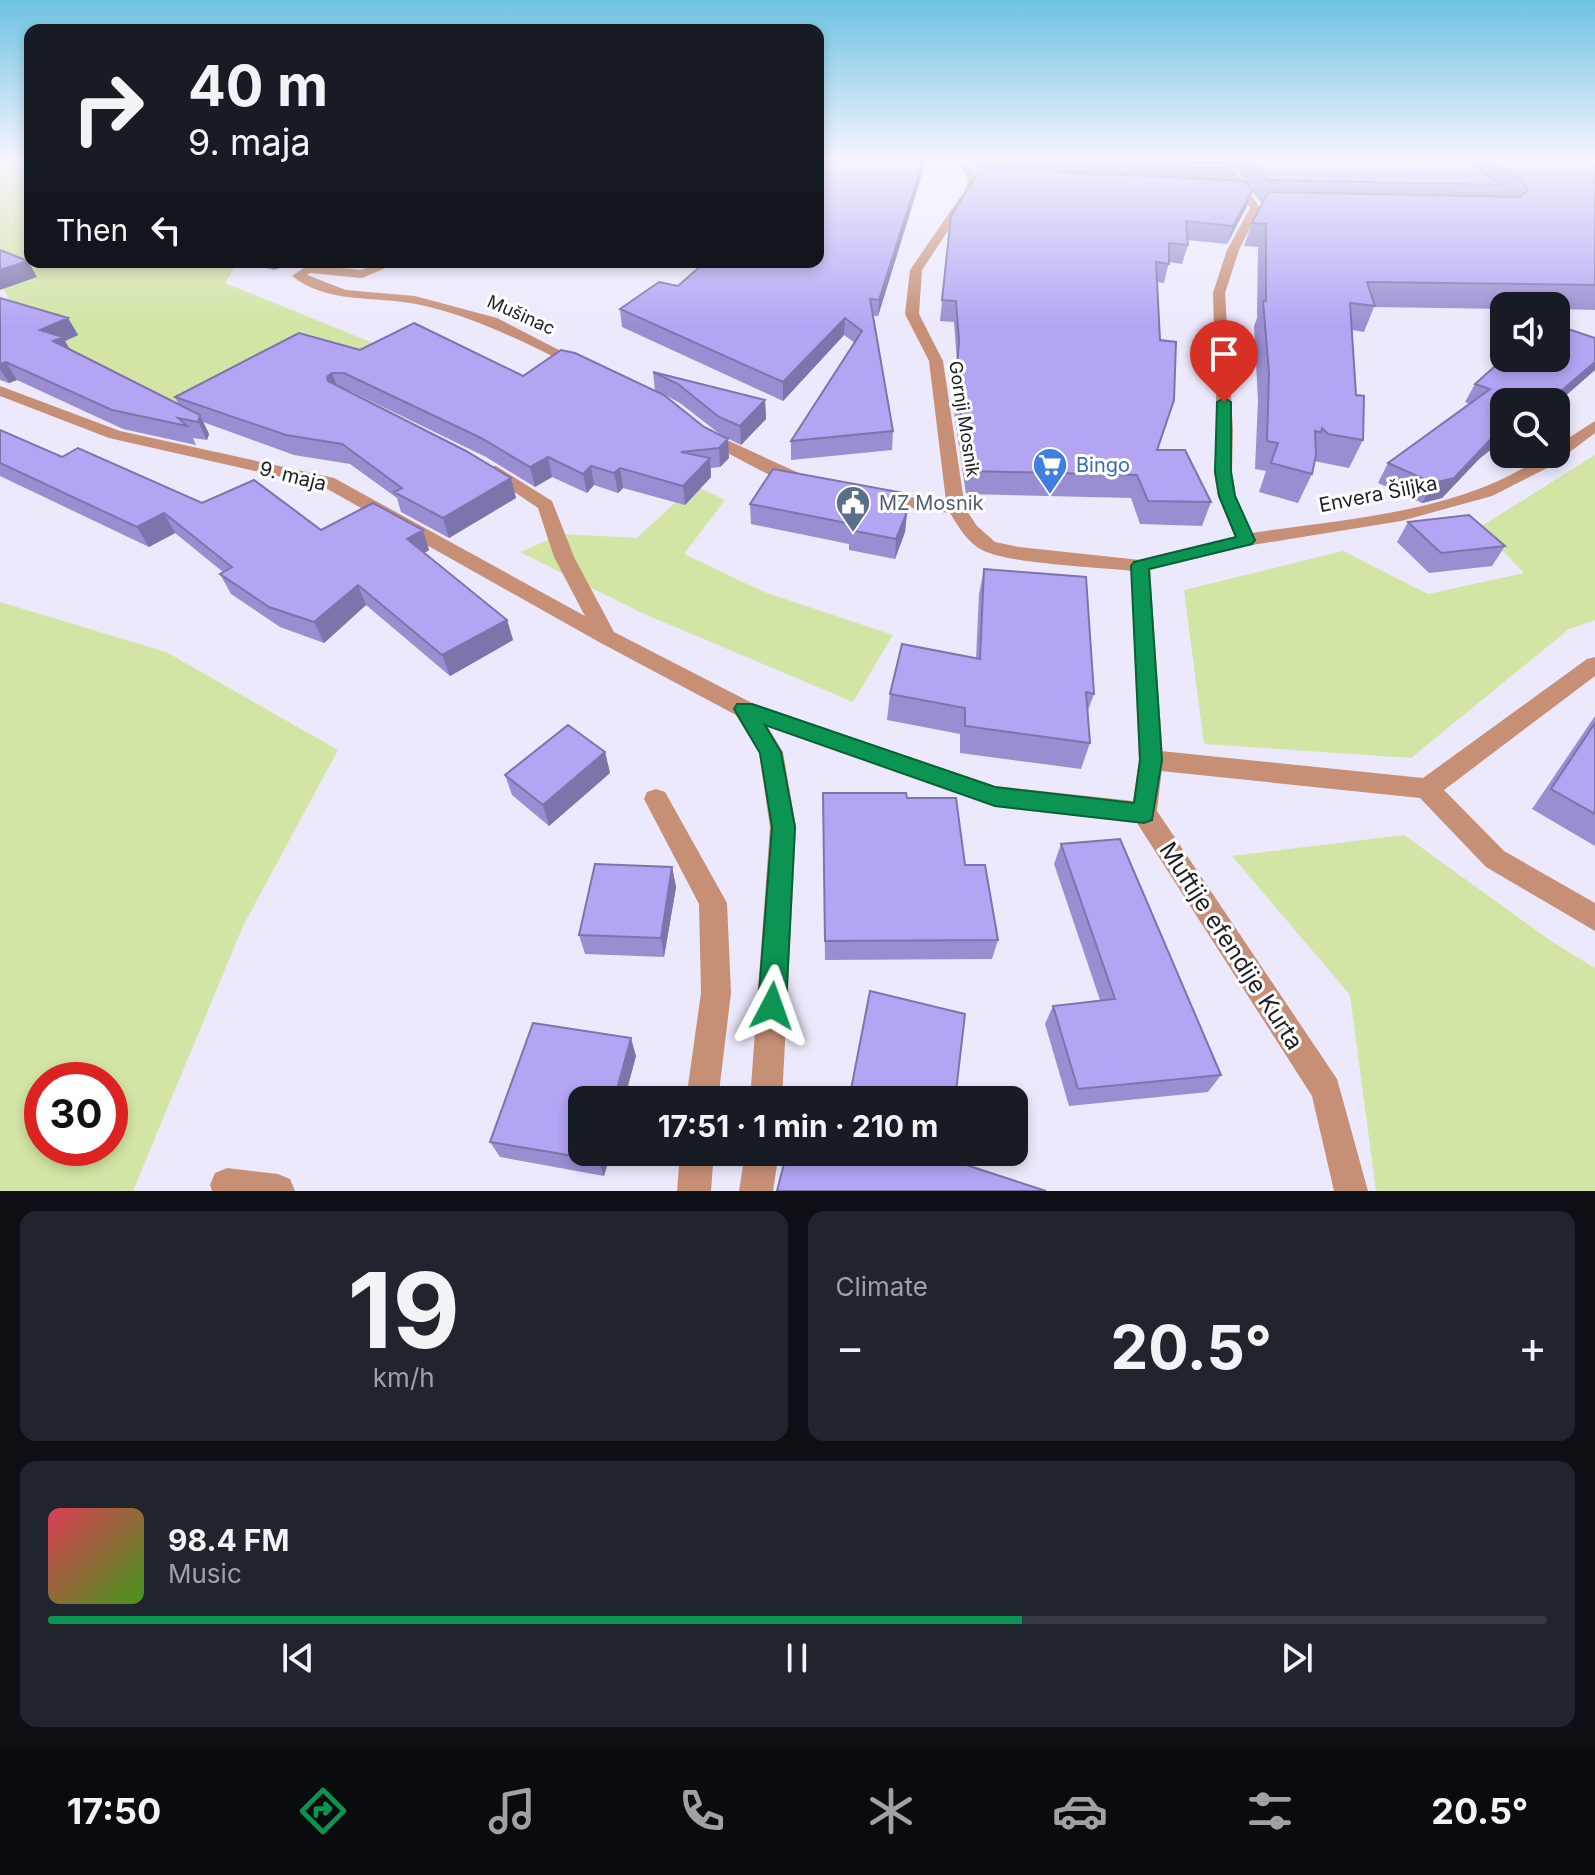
<!DOCTYPE html>
<html lang="en">
<head>
<meta charset="utf-8">
<style>
  body { margin:0; font-family:Inter,sans-serif; background:#20242c; color:#f1f3f6; height:100vh; display:flex; flex-direction:column; font-size:30px; white-space:nowrap }
  * { box-sizing:border-box; margin:0 }
  p { font-size:26px; color:#9ea1a6 }
  .icon { flex:none; width:44px; height:44px; fill:none; stroke:currentColor; stroke-width:2; stroke-linecap:round; stroke-linejoin:round }
  .map { position:relative; height:1191px; overflow:hidden }
  .details { display:flex; flex-direction:column; gap:20px; padding:20px; background:#0d0f14; flex:1 }
  .details>* { flex:none }
  .top-card { position:absolute; left:24px; top:24px; width:800px; height:244px; border-radius:16px; box-shadow:0 4px 12px #0003; background:#171b24; color:#f1f3f6; overflow:hidden }
  .fabs { position:absolute; left:1490px; top:292px; display:grid; gap:16px }
  .fabs a { display:grid; place-items:center; width:80px; height:80px; border-radius:16px; background:#171b24; box-shadow:0 4px 12px #0003; font-size:40px }
  .speed { position:absolute; left:24px; top:1062px; display:flex; gap:16px; font-size:40px; font-weight:700; text-align:center }
  .speed>* { display:grid; place-content:center; width:104px; height:104px; border-radius:50%; background:#171b24; box-shadow:0 4px 12px #0003; line-height:1 }
  .speed .limit { border:12px solid #d22; background:#fff; color:#111 }
  .pin { position:absolute; display:grid; place-items:center; width:68px; height:68px; color:#fff; margin:-82px -34px; border-radius:50% 50% 50% 0; rotate:-45deg; box-shadow:0 0 8px #0007 }
  .pin .icon { rotate:45deg }
  .me { position:absolute; width:88px; margin:-44px; rotate:4deg; stroke-linejoin:round; filter:drop-shadow(0 0 6px #0008) }
  .turn { display:flex; align-items:center; gap:28px; height:168px; padding:0 32px; font-size:36px }
  .turn .icon { width:104px; height:104px; stroke-width:2.5 }
  .turn b { display:block; font-size:56px; line-height:68px }
  .then { display:flex; align-items:center; height:76px; padding:0 32px; background:#0003; gap:16px; font-size:30px }
  .big { font-size:60px; font-weight:700; line-height:1.1 }
  .details .tile { flex:1; display:flex; flex-direction:column; justify-content:center; gap:12px; min-width:0; padding:0 28px; border-radius:16px; background:#20242c }
  .details .dial { align-items:center; gap:0 }
  .dial b { font-size:104px; line-height:1 }
  .song { display:flex; align-items:center; gap:24px }
  .cover { width:96px; height:96px; border-radius:12px; background:linear-gradient(135deg,hsl(350 70% 55%),hsl(100 70% 35%)) }
  .played { height:8px; border-radius:4px; background:linear-gradient(90deg,#0c9453 65%,#363941 65%) }
  .keys { display:flex; justify-content:space-around; direction:ltr }
  .heat { display:flex; justify-content:space-between; align-items:center; font-size:44px; direction:ltr }
  .details .tiles { flex:1; display:grid; gap:20px; grid-template-columns:1fr 1fr }
  .tile:last-child { grid-column:span 2 }
  .trip { position:absolute; left:568px; top:1086px; width:460px; height:80px; border-radius:16px; background:#171b24; box-shadow:0 4px 12px #0003; font-weight:700; line-height:80px; text-align:center }
  .tabs { display:flex; height:128px; justify-content:space-around; align-items:center; background:#090b0e; color:#9ea1a6 }
  .tabs .icon { width:56px; height:56px }
  .tabs .selected { color:#0c9453 }
  .tabs b { font-size:36px; color:#f1f3f6 }
  .map>svg:first-child { display:block }
  .green { fill:#d2e5a4; fill-rule:evenodd }
  .lines { fill:none; stroke-linecap:round; stroke-linejoin:round }
  .lane { fill:#c78f76; fill-rule:evenodd }
  .street { fill:#c78f76; fill-rule:evenodd }
  .wall { fill:#9a8ed2; fill-rule:evenodd }
  .shaded-wall { fill:#7d74ab }
  .building { fill:#b3a5f4; stroke:#7d74ab; stroke-width:2 }
  .route { fill:#0c9453; stroke:#086036; stroke-width:2 }
  .labels { text-anchor:middle; stroke-width:6; stroke-linejoin:round; paint-order:stroke }
  .far-street-label { font-size:18px; fill:#1f1e25; stroke:#fff }
  .shop-label { font-size:20px; fill:#366cbe; stroke:#fff; text-anchor:start }
  .street-label { font-size:20px; fill:#1f1e25; stroke:#fff }
  .service-label { font-size:20px; fill:#4e5e75; stroke:#fff; text-anchor:start }
  .near-street-label { font-size:24px; fill:#1f1e25; stroke:#fff }
</style>
</head>
<body>
<div class="map">
<svg width="1595" height="1191" viewBox="0 0 1595 1191">
  <rect width="100%" height="100%" fill="#ece9fd"/>
  <path class="green" d="M0,158H30V262H238L225,283L437,369L210,408L49,378L0,282Z
    M1595,455V620L1569,629L1411,758L1204,744L1184,590L1343,551L1428,594L1524,573L1480,527Z
    M694,485L725,500L684,554L764,592L893,635L853,702L642,613L520,552L562,534L637,538Z
    M0,602L166,652L338,750L243,926L133,1191H0ZM110,1080V1148H42V1080Z
    M1404,835L1551,941L1595,968V1191H1376L1350,995L1232,856Z"/>
  <g class="lines">
    <path class="lane" d="M1595,657V676L1444,790L1504,851L1595,903V931L1486,867L1420,798L1151,770L1143,767L1139,760L1143,753L1151,750L1423,778L1587,659Z"/>
    <path class="street" d="M957,158H967L978,179L975,190L922,270L919,314L943,361L965,508L977,526L995,542L1019,547L1140,560L1235,537L1218,496L1214,472L1217,430L1213,293L1227,250L1250,208L1218,158H1227L1260,208L1239,250L1225,293L1233,430L1232,472L1236,496L1252,533C1349,518 1463,513 1545,454H1556V446L1595,421V433L1551,466L1492,496L1401,521L1246,546L1150,570L1163,760L1157,811L1337,1079L1368,1191H1334L1312,1096L1137,823L995,806L767,726L783,752L796,827L782,1100H750L770,827L759,753L736,715L599,642L322,486L109,438L0,396V386L120,431L334,478L585,616L554,557L538,508L482,470L484,466H496L552,501L574,557L614,632L752,703L995,786L1133,801L1139,760L1131,571C1097,567 1009,564 982,550C967,542 958,526 950,513L881,504L872,499L881,494L946,501L929,361L905,314L910,270L965,190L968,179Z
      M383,262H400L362,278L310,273L307,275L346,290L415,296L497,318L588,365L581,369L576,368C524,342 474,316 416,304C375,296 327,304 292,276L308,265L361,270Z
      M705,430L801,474L804,478L795,483L777,479L699,438L697,435Z
      M656,789L665,792L727,903L731,993L718,1100H686L701,993L699,904L644,799L647,792Z
      M680,1152H714L711,1191H677Z
      M745,1152H779L773,1191H739Z
      M227,1168L278,1174L290,1179L295,1191H212L210,1185L215,1173Z"/>
  </g>
  <path class="wall" d="M927,158L878,316H873L893,431L892,450L791,460V441L855,343L844,335L783,401L622,327L620,309L678,286Z
    M971,158H1595V310L1556,309V306H1504V309L1374,307L1364,332L1352,330L1356,395L1363,440L1349,468L1314,461L1312,474L1298,503L1259,492L1266,471L1255,469L1258,400L1254,326L1257,318L1258,247L1244,246L1252,223L1263,202H1260L1252,191L1246,208L1227,244L1187,240L1188,245L1182,264L1169,262L1164,283L1157,282L1160,340L1174,400L1158,450L1211,502L1202,526L1140,524L1131,498L966,494L953,405L957,362L954,322L940,321L951,216L978,173ZM1236,168L1246,183L1233,180Z
    M244,262H301L273,270Z
    M0,298L68,318L78,335L65,341L70,350L179,405L175,397L360,350L523,376L655,391L653,372L765,400L766,419L741,445L721,435L680,403L665,395L704,427L729,458L720,467L711,468V477L685,505L623,488L618,493L594,485L587,493L552,477L535,487L486,457L350,391H347L511,478L516,498L449,538L401,512L397,498L350,464L294,455L203,422L209,434L207,440L193,438L196,445L123,429L17,380L9,383L0,380Z
    M1595,370L1556,404V402H1504V439L1479,459L1442,498L1422,503L1378,483L1388,463L1469,404L1465,402L1475,384Z
    M0,430L62,457L202,503L321,530H423L429,550L424,553L507,620L513,640L450,676L366,605L324,643L280,627L231,594L220,574L223,572L175,533L149,547L0,476Z
    M750,504L907,512L905,532L895,559L849,550V544L751,524Z
    M1408,522L1505,546L1492,566L1429,573L1397,542Z
    M984,569L1094,694L1087,713L1090,743L1081,769L960,753V734L887,720L890,694L976,658L979,594Z
    M1595,716V846L1532,809Z
    M605,752L610,773L549,826L512,795L505,775Z
    M823,793L907,798L965,865L998,940L992,959L825,960Z
    M1061,844L1221,1075L1208,1092L1069,1106L1045,1024L1053,1006L1100,1000L1054,864Z
    M672,867L676,887L664,957L585,954L579,935Z
    M636,1056L604,1176L500,1157L490,1142Z"/>
  <path class="shaded-wall" d="M924,158H927L878,316L879,300Z
    M1252,191L1246,208L1227,244L1233,226Z
    M28,261L37,277L0,290V270Z
    M270,262H301L273,270Z
    M68,318L78,335L65,341L73,355L50,348L40,330Z
    M845,318L844,335L783,401V382Z
    M6,362L17,380L9,383L0,369V364Z
    M1595,362V370L1556,404V402H1548Z
    M332,373L339,391L328,381L327,377Z
    M765,400L766,419L741,445L740,426Z
    M200,415L209,434L207,440L198,422Z
    M1504,429V439L1479,459L1442,498L1422,503L1433,483Z
    M728,439L729,458L720,467L719,448Z
    M548,457L552,477L535,487L530,467Z
    M710,458L711,477L685,505L683,486Z
    M591,466L594,485L587,493L583,474Z
    M620,468L623,488L618,493L614,473Z
    M511,478L516,498L449,538L443,518Z
    M907,512L905,532L895,559L896,539Z
    M164,513L175,533L149,547L137,527Z
    M423,530L429,550L414,559L407,539Z
    M358,585L366,605L324,643L314,622Z
    M507,620L513,640L450,676L442,655Z
    M605,752L610,773L549,826L543,805Z
    M672,867L676,887L664,957L661,938Z
    M631,1038L636,1056L624,1100H614Z
    M600,1152H611L604,1176L598,1160Z"/>
  <path class="building" d="M818,158H924L879,300L870,299L893,431L791,441L862,331L845,318L783,382L620,309L659,282L678,286L705,262H818Z
    M1116,158H1234L1238,164Z
    M1250,158H1406L1415,160L1416,158H1471L1484,173L1503,185L1267,180Z
    M1490,158H1595V285L1367,282L1375,306L1350,303L1356,395L1364,396L1363,440L1328,434L1322,428L1321,432L1315,431L1316,455L1312,474L1271,463L1278,443L1267,441L1269,373L1263,301H1266V224L1252,223L1268,192L1520,197L1528,190L1522,180L1496,165Z
    M981,168L1245,181L1252,191L1233,226L1186,221L1188,245L1169,243V264L1156,262L1160,340L1176,342L1174,400L1157,450H1185L1211,502L1148,501L1137,475L969,471L956,384L959,340L956,301L942,300L951,216Z
    M0,250L28,261L0,270Z
    M0,298L68,318L40,330L63,337L53,341L200,415L198,422L178,418L187,426L112,410L6,362L0,364Z
    M414,323L523,376L561,350L575,353L664,395L704,427L728,439L719,448L681,452L710,458L683,486L620,468L614,473L591,466L583,474L548,457L530,467L481,438L344,373H332L327,377L328,381L466,451L511,478L443,518L394,492L402,488L342,444L286,435L175,397L299,333L360,350Z
    M1556,325L1595,338V362L1548,402H1504V429L1490,440L1454,478L1433,483L1388,463L1490,389L1475,384L1504,358H1556Z
    M653,372L765,400L740,426L719,417L678,384Z
    M0,430L62,457L78,448L202,503L254,480L321,530L373,503L423,530L407,539L507,620L442,655L358,585L314,622L269,607L220,574L232,567L164,513L137,527L0,463Z
    M773,469L904,493L907,512L896,539L850,530L852,524L750,504Z
    M1469,515L1505,546L1441,553L1408,522Z
    M984,569L1086,577L1094,694L1086,692L1090,743L965,726V708L890,694L902,644L980,659Z
    M1595,723V814L1551,789Z
    M568,725L605,752L543,805L505,775Z
    M823,793H906L907,798H956L965,865H985L998,940L825,941Z
    M1120,839L1221,1075L1078,1089L1053,1006L1115,999L1061,844Z
    M595,864L672,867L661,938L579,935Z
    M870,991L965,1014L955,1100H849Z
    M533,1023L631,1038L614,1100H582V1152H600L598,1160L490,1142Z
    M787,1152H949L948,1159L1046,1191H777Z"/>
  <linearGradient id="sky" x2="0" y2="1"><stop stop-color="#6dc2e2"/><stop offset="0.49" stop-color="#f6f5fe"/><stop offset="1" stop-color="#f6f5fe" stop-opacity="0"/></linearGradient>
  <rect width="1595" height="325" fill="url(#sky)"/>
  <path class="route" d="M1224,398L1231,402V472L1235,496L1255,540L1252,544L1149,569L1162,760L1152,820L1144,823L995,806L765,725L781,752L795,827L786,1006L782,1015L772,1019L762,1015L758,1006L772,827L760,753L734,709L737,704H752L995,787L1134,803L1140,760L1131,566L1134,562L1236,537L1219,496L1215,472L1217,402Z"/>
  <defs>
    <symbol id="supermarket-pin" viewBox="-11 -11 22 30"><path d="M0 17L-7.5 6A9.5 9.5 0 1 1 7.5 6Z" fill="#3f7fe0" stroke="#fff"/><path d="M-6-5.5h2.5l.6 2H6L4.5 2H-2.5L-4.4-4H-6ZM-1.5 3.2a1.3 1.3 0 1 0 .1 0ZM3 3.2a1.3 1.3 0 1 0 .1 0Z" fill="#fff"/></symbol>
    <symbol id="civic-pin" viewBox="-11 -11 22 30"><path d="M0 17L-7.5 6A9.5 9.5 0 1 1 7.5 6Z" fill="#5c6f8a" stroke="#fff"/><path d="M-.6-6.5H3V-4.5H.6V-3L4-1V1h2V6H-6V1h2V-1L-.6-3ZM-1.2 2.5V6h2.4V2.5Z" fill="#fff"/></symbol>
  </defs>
  <g fill-rule="evenodd">
    <use href="#supermarket-pin" x="1030" y="445" width="40" height="54"/>
    <use href="#civic-pin" x="833" y="483" width="40" height="54"/>
  </g>
  <g class="labels">
    <g class="far-street-label">
      <text transform="translate(521 315) rotate(24)" y="6">Mušinac</text>
      <text transform="translate(964 419) rotate(81)" y="6">Gornji Mosnik</text>
    </g>
    <g class="shop-label">
      <text x="1076" y="472">Bingo</text>
    </g>
    <g class="street-label">
      <text transform="translate(293 476) rotate(14)" y="7">9. maja</text>
      <text transform="translate(1378 494) rotate(-11)" y="7">Envera Šiljka</text>
    </g>
    <g class="service-label">
      <text x="879" y="510">MZ Mosnik</text>
    </g>
    <g class="near-street-label">
      <text transform="translate(1231 946) rotate(57)" y="8">Muftije efendije Kurta</text>
    </g>
  </g>
</svg>
<div class="fabs">
<a><svg class="icon" aria-label="sound" viewBox="0 0 24 24"><path d="M4 9h4l5-4v14l-5-4H4zM17 9q2 3 0 6"/></svg></a>
<a><svg class="icon" aria-label="search" viewBox="0 0 24 24"><circle cx="10" cy="10" r="6"/><path d="M15 15l6 6"/></svg></a>
</div>
<div class="speed"><div class="limit">30</div></div>
<div class="pin" style="left:1224px;top:402px;background:#d93025"><svg class="icon" aria-label="arrive" viewBox="0 0 24 24"><path d="M6 21V4h12l-3 4 3 4H6"/></svg></div>
<svg class="me" style="left:772px;top:1006px" viewBox="-20 -20 40 40"><path d="M0-17L14 15 0 8-14 15z" fill="#0c9453" stroke="#fff" stroke-width="4"/></svg>
<div class="trip">17:51 · 1 min · 210 m</div>
<div class="top-card">
<div class="turn"><svg class="icon" aria-label="right" viewBox="0 0 24 24"><path d="M7 20v-9h11M14 6l5 5-5 5"/></svg><div><b>40 m</b>9. maja</div></div>
<div class="then">Then<svg class="icon" aria-label="left" viewBox="0 0 24 24"><path d="M17 20v-9H6M10 6l-5 5 5 5"/></svg></div>
</div>
</div>
<section class="details">
<div class="tiles">
<div class="tile dial"><b>19</b><p>km/h</p></div>
<div class="tile"><p>Climate</p>
<div class="heat"><a>−</a><b class="big">20.5°</b><a>+</a></div>
</div>
<div class="tile">
<div class="song"><i class="cover"></i><div><b>98.4 FM</b><p>Music</p></div></div>
<div class="played"></div>
<div class="keys"><svg class="icon" aria-label="previous" viewBox="0 0 24 24"><path d="M18 5L8 12l10 7zM5 5v14"/></svg><svg class="icon" aria-label="pause" viewBox="0 0 24 24"><path d="M8 5v14M16 5v14"/></svg><svg class="icon" aria-label="next" viewBox="0 0 24 24"><path d="M6 5l10 7-10 7zM19 5v14"/></svg></div>
</div>
</div>
</section>
<nav class="tabs">
<b>17:50</b>
<svg class="icon selected" aria-label="directions" viewBox="0 0 24 24"><path d="M12 3l9 9-9 9-9-9zM9 14v-3h6M13 9l2 2-2 2"/></svg>
<svg class="icon" aria-label="music" viewBox="0 0 24 24"><path d="M9 18V5l10-2v13"/><circle cx="6" cy="18" r="3"/><circle cx="16" cy="16" r="3"/></svg>
<svg class="icon" aria-label="phone" viewBox="0 0 24 24"><path d="M5 4h4l2 5-3 2q2 4 5 5l2-3 5 2v4C11 20 4 13 5 4z"/></svg>
<svg class="icon" aria-label="climate" viewBox="0 0 24 24"><path d="M12 3v18M4 7l16 10M4 17L20 7"/></svg>
<svg class="icon" aria-label="car" viewBox="0 0 24 24"><path d="M5 17H2v-5l4-1 3-4h7l3 4 3 1v5h-3M9 17h6M6 11h13"/><circle cx="7" cy="17" r="2"/><circle cx="17" cy="17" r="2"/></svg>
<svg class="icon" aria-label="filters" viewBox="0 0 24 24"><path d="M4 7h16M4 17h16"/><circle cx="9" cy="7" r="2"/><circle cx="15" cy="17" r="2"/></svg>
<b>20.5°</b>
</nav>
</body>
</html>
